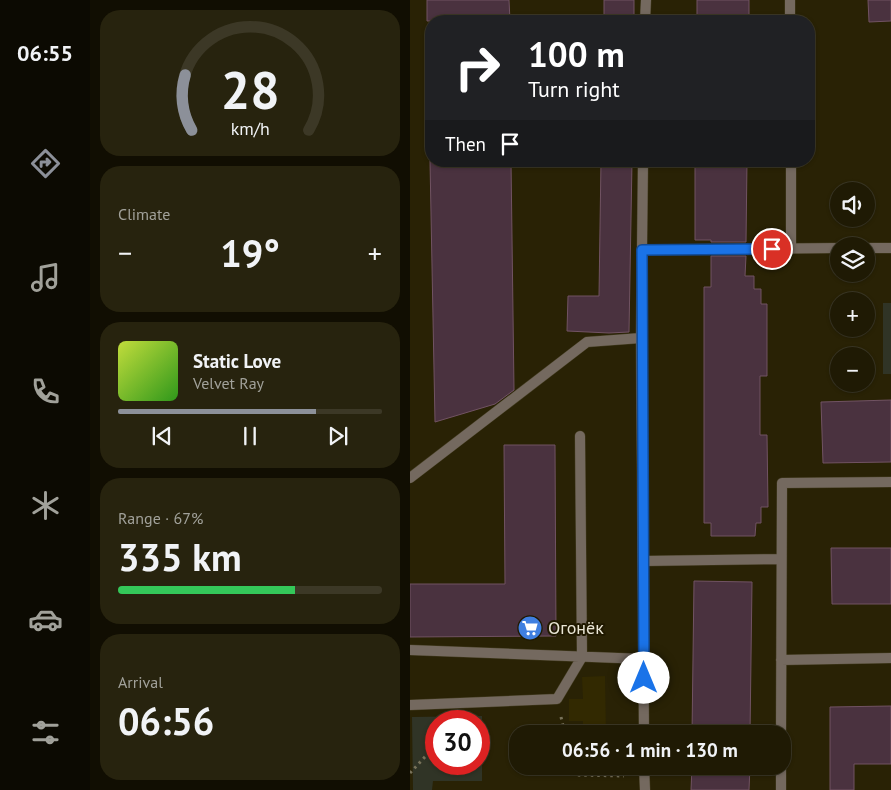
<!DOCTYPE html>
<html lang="en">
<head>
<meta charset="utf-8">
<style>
  body { margin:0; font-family:"PT Sans",sans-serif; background:#27230e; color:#f1f3f6; height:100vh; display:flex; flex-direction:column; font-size:19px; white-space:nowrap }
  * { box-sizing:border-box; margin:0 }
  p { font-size:16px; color:#a1a19a }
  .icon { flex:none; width:28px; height:28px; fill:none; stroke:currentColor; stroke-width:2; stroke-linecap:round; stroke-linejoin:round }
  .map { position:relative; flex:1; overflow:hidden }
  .panel { display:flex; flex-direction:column; gap:10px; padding:10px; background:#110e02; width:320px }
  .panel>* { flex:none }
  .banner { position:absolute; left:15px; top:15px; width:390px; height:152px; border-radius:20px; box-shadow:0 1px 4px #0004,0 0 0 1px #3c3826; background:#202124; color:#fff; overflow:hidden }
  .controls { position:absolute; left:420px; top:182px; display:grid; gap:10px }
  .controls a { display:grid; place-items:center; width:45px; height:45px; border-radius:50%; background:#1f1a04; box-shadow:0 1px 4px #0004,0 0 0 1px #3c3826; font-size:25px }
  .speed { position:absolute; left:15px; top:710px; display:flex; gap:10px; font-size:25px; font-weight:700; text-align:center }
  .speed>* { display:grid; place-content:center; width:65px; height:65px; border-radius:50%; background:#1f1a04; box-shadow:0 1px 4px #0004,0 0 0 1px #3c3826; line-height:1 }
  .speed .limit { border:8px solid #d22; background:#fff; color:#111 }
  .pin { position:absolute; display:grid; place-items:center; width:42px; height:42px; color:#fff; margin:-21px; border:2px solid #fff; border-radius:50%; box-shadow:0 1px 5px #0007 }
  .me { position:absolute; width:55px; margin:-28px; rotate:0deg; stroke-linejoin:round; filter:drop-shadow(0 0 4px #0008) }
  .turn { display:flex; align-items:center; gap:18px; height:105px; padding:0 20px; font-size:22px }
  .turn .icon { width:65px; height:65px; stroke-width:2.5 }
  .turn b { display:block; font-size:35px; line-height:42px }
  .then { display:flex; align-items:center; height:48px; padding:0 20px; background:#0003; gap:10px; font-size:19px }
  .big { font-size:38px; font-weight:800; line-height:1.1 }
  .panel .widget { flex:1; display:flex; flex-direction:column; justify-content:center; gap:8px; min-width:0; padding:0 18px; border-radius:20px; background:#27230e }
  .panel .dial { align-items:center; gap:0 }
  .dial svg { height:130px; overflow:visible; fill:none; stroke:#3c3826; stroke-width:7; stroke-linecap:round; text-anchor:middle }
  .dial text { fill:#f1f3f6; stroke:none }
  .song { display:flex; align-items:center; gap:15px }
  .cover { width:60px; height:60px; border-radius:8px; background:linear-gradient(135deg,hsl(70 70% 55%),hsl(110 70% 35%)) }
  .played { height:5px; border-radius:2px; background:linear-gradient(90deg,#8c9099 75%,#3c3826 75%) }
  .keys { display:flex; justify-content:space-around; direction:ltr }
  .heat { display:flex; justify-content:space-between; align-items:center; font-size:28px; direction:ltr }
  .charge { height:8px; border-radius:4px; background:linear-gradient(90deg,#34c759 67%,#3c3826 0) }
  .trip { position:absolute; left:99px; top:725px; width:282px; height:50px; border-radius:20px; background:#1f1a04; box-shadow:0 1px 4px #0004,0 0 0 1px #3c3826; font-weight:800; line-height:50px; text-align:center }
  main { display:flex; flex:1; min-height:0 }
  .menu { display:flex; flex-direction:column; width:90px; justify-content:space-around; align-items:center; background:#0c0a02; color:#a1a19a }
  .menu .icon { width:35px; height:35px }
  .menu .current { color:#8c9099 }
  .menu b { font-size:22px; color:#f1f3f6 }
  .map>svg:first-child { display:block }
  .built { fill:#322901 }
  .green { fill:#303426; fill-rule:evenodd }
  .building { fill:#4a323f; stroke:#715363 }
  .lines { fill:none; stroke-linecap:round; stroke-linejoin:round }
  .lane-casing { stroke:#443d22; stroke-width:11 }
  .street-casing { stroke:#443d22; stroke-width:11 }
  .path { stroke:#78725a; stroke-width:3; stroke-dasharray:2.5 4; stroke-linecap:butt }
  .lane { stroke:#74695f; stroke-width:10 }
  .street { stroke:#74695f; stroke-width:10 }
  .route-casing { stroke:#114b97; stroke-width:12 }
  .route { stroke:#1a73e8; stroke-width:9 }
  .labels { text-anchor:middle; stroke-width:4; stroke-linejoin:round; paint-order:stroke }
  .poi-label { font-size:18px; fill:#eae6d5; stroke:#201900; text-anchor:start }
</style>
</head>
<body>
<main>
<nav class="menu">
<b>06:55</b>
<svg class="icon current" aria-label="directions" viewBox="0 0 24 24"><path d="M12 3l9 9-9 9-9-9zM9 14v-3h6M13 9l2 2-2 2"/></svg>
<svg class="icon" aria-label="music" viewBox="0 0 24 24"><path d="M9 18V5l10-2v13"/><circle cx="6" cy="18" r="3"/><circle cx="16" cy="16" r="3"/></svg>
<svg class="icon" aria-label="phone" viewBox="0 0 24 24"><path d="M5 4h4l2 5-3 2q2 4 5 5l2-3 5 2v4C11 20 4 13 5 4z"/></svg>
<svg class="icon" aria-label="climate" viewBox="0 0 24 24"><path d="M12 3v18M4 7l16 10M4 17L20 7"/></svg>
<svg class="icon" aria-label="car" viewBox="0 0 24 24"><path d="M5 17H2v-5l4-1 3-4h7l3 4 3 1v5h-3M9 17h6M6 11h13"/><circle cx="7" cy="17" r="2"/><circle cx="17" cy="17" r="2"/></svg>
<svg class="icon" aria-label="filters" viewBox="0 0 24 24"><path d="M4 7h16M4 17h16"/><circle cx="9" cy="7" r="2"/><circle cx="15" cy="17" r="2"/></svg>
</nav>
<section class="panel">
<div class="widget dial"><svg viewBox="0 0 100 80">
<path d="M14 69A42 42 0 1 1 86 69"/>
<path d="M14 69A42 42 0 0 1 10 35" stroke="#8c9099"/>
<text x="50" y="56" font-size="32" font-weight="700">28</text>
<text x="50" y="72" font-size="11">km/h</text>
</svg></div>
<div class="widget"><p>Climate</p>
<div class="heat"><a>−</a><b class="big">19°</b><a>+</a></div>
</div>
<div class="widget">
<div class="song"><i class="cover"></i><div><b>Static Love</b><p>Velvet Ray</p></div></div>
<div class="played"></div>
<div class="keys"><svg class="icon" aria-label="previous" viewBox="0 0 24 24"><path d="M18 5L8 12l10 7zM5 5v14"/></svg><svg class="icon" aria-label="pause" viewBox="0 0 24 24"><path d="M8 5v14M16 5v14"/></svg><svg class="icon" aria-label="next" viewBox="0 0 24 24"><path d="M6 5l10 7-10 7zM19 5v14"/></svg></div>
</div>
<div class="widget"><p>Range · 67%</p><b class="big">335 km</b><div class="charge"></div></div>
<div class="widget"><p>Arrival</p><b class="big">06:56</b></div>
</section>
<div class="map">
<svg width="481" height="790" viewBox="0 0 481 790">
  <rect width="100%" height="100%" fill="#292205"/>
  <path class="built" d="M195,676L196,734H173V721H159V699H173L172,677Z"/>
  <path class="green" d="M473,303H481V374H473Z
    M72,716V781H23L22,790H3L2,717ZM26,721H69V764H26Z"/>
  <path class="building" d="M17,0H99L100,21H17Z
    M194,0H224V21H194Z
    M287,0H339V21H287Z
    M458,0H481V21L459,22Z
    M20,161H101L104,390L85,404L25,422Z
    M191,161H222L219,332L199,333L157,331L158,296H189Z
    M285,161H337L336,242H301V240H285Z
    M301,256H336L335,276H344V289H351V304H357V376H350V435H357L358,507H351V523H346L345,536H301V523H294V287H301Z
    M481,400V462L413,463L411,402Z
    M94,445H145L146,636L0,637V584H95Z
    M421,548H481V604H422Z
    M284,581L342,582L340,734H282Z
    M481,706V764H444V790H420V707Z
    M282,766H340L339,790H281Z"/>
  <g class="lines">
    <defs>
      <path id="lane" d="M380,0V21
        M381,161V249
        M456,248H481
        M232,250L429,248
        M0,478L177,342L231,338
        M233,561L371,559
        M0,650L234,659
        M371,660L481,658
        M0,705L147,699L172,657L170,436
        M371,734L372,483L481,482
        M371,790V766"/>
      <path id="street" d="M235,21L236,0
        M233,161L231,338L234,734
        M234,766L235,790"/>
    </defs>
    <use href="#lane" class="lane-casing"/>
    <use href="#street" class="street-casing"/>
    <path class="path" d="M151,717L155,734
      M162,766L164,775L214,776
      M0,773L26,745"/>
    <use href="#lane" class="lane"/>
    <use href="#street" class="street"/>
  </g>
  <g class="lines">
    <defs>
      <path id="route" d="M234,678L232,250L362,249"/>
    </defs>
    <use href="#route" class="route-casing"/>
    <use href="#route" class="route"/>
  </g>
  <defs>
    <symbol id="supermarket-disc" viewBox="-11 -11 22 22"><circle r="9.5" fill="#3f7fe0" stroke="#201900"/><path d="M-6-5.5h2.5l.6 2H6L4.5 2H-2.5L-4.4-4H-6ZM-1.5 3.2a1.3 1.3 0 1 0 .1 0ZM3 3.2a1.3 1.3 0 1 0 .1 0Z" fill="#fff"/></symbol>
  </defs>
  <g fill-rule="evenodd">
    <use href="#supermarket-disc" x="106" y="614" width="28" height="28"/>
  </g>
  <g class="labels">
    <g class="poi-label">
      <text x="138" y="634">Огонёк</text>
    </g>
  </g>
</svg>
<div class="controls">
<a><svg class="icon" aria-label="sound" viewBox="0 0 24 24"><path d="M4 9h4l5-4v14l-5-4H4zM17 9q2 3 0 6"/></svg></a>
<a><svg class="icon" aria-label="layers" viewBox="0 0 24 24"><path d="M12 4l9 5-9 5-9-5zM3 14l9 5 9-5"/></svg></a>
<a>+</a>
<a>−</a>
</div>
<div class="speed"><div class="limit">30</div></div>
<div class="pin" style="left:362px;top:249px;background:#d93025"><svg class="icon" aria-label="arrive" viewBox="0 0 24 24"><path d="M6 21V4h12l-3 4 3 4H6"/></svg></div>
<svg class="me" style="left:234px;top:678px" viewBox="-20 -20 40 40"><circle r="19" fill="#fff"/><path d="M0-13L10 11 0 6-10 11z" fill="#1a73e8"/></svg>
<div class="trip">06:56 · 1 min · 130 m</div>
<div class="banner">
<div class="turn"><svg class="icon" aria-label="right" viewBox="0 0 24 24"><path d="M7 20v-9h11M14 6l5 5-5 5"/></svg><div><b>100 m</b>Turn right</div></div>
<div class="then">Then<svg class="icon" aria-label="arrive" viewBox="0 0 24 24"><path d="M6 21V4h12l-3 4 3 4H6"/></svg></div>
</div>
</div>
</main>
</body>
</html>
